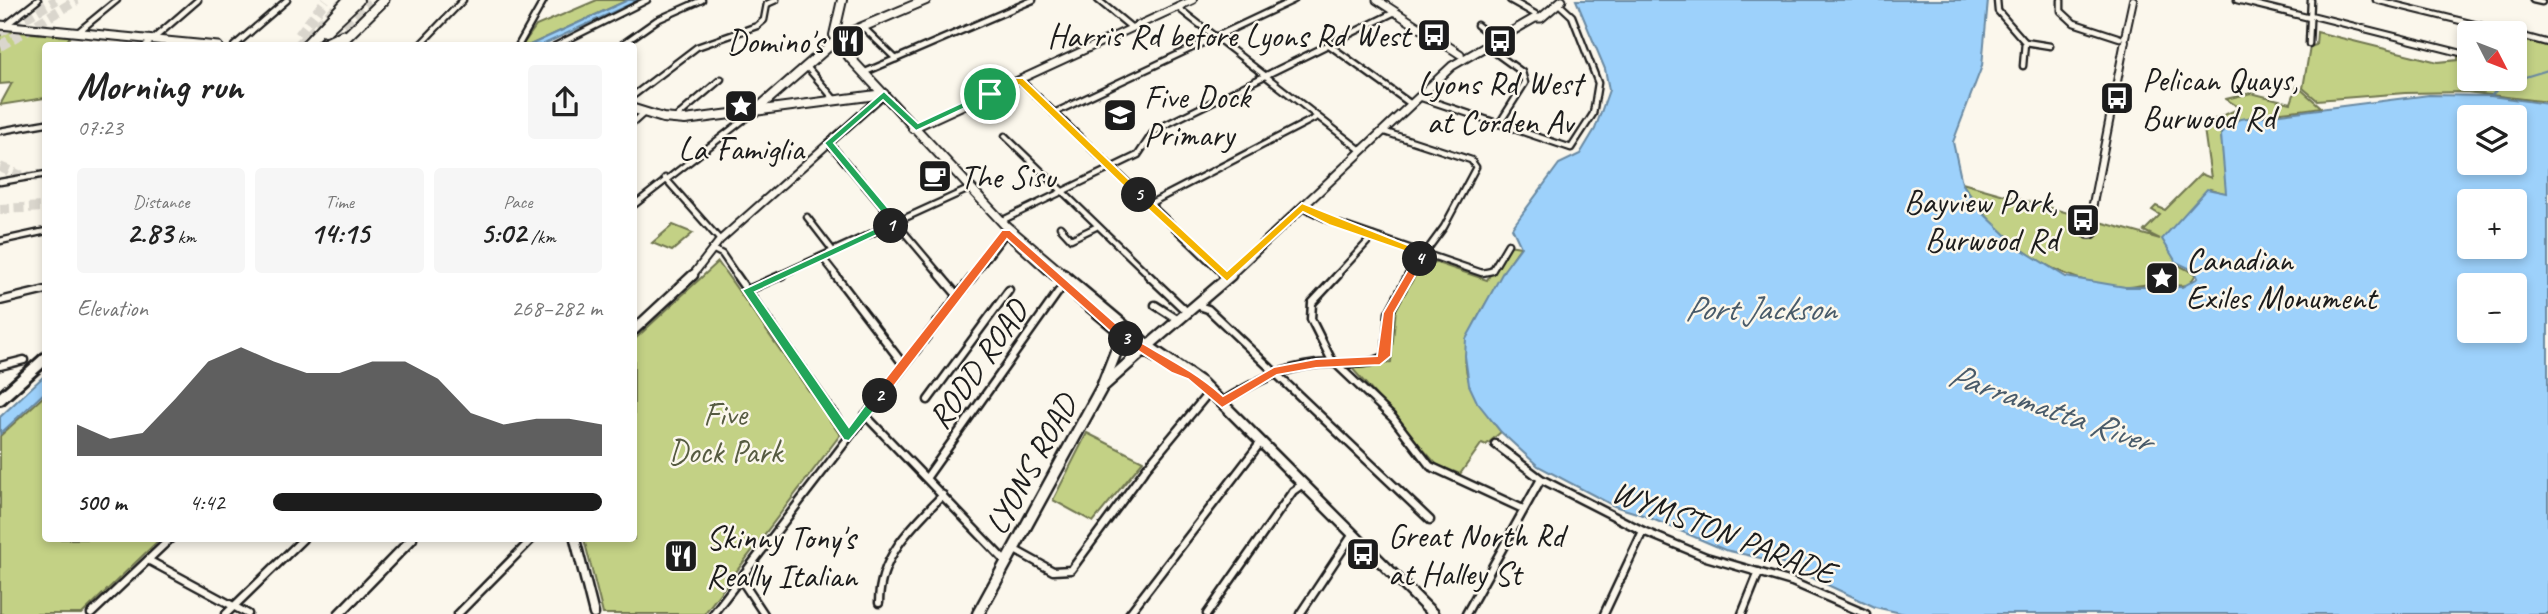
<!DOCTYPE html>
<html lang="en">
<head>
<meta charset="utf-8">
<style>
  :root { --surface:#fff; --page:#f6f6f6; --text:#222; --muted:#767676; --accent:#1c1c1c }
  body { margin:0; font-family:Caveat,sans-serif; background:var(--page); color:var(--text); height:100vh; display:flex; flex-direction:column; font-size:26px; white-space:nowrap }
  * { box-sizing:border-box; margin:0 }
  p { font-size:23px; color:var(--muted) }
  .icon { flex:none; width:38px; height:38px; fill:none; stroke:currentColor; stroke-width:2; stroke-linecap:round; stroke-linejoin:round }
  .map { position:relative; flex:1; overflow:hidden }
  .panel { position:absolute; left:42px; top:42px; width:595px; height:500px; display:flex; flex-direction:column; background:var(--surface); border-radius:7px; box-shadow:0 4px 10px #0003 }
  .panel>* { flex:none }
  .needle { width:46px; rotate:132deg }
  .fabs { position:absolute; left:2457px; top:21px; display:grid; gap:14px }
  .fabs a { display:grid; place-items:center; width:70px; height:70px; border-radius:7px; background:var(--surface); box-shadow:0 4px 10px #0003; font-size:35px }
  .pin { position:absolute; display:grid; place-items:center; width:60px; height:60px; color:#fff; margin:-30px; border:4px solid #fff; border-radius:50%; box-shadow:0 2px 7px #0007 }
  .km { position:absolute; width:35px; height:35px; margin:-18px; border-radius:50%; background:#222; color:#fff; font-size:19px; line-height:35px; text-align:center }
  .round { display:grid; place-items:center; flex:none; width:74px; height:74px; border-radius:7px; background:var(--page) }
  .summary { display:flex; align-items:center; justify-content:space-between; height:119px; padding:0 35px }
  h1 { font-size:38px; font-weight:800; line-height:52px }
  .figures { display:grid; grid-template-columns:repeat(3,1fr); gap:10px; height:119px; padding:7px 35px }
  .figures div { display:grid; align-content:center; border-radius:7px; background:var(--page); text-align:center }
  .figures b { font-size:30px; font-weight:800 }
  .figures small { font-size:19px; font-weight:400 }
  .figures p { font-size:19px }
  .chart { height:196px; padding:14px 35px }
  .chart p { display:flex; justify-content:space-between }
  .chart svg { width:100%; height:126px; margin-top:7px; fill:var(--accent); opacity:.7 }
  ul { padding:0 35px; list-style:none; font-size:23px }
  li { display:grid; grid-template-columns:112px 84px 1fr; align-items:center; height:52px }
  li i { height:18px; border-radius:9px; background:var(--accent) }
  .map>svg:first-child { display:block }
  .green { fill:#c3d185; stroke:#707650; stroke-width:2 }
  .water { fill:#9dd1fb; stroke:#6989a2; stroke-width:2; fill-rule:evenodd }
  .lines { fill:none; stroke-linecap:round; stroke-linejoin:round }
  .stream { stroke:#6989a2; stroke-width:2 }
  .motorway-tunnel { stroke:#dad6cd; stroke-width:10; stroke-dasharray:10 4.5; stroke-linecap:butt }
  .minor-far1-casing { stroke:#1c1c1c; stroke-width:9 }
  .minor-casing { stroke:#1c1c1c; stroke-width:11 }
  .tertiary-far1-casing { stroke:#1c1c1c; stroke-width:10 }
  .tertiary-casing { stroke:#1c1c1c; stroke-width:13 }
  .secondary-far1-casing { stroke:#1c1c1c; stroke-width:11 }
  .secondary-casing { stroke:#1c1c1c; stroke-width:14 }
  .primary-far1-casing { stroke:#1c1c1c; stroke-width:12 }
  .primary-casing { stroke:#1c1c1c; stroke-width:15 }
  .trunk-far1-casing { stroke:#1c1c1c; stroke-width:13 }
  .trunk-casing { stroke:#1c1c1c; stroke-width:16 }
  .motorway-casing { stroke:#1c1c1c; stroke-width:14 }
  .minor-far1 { stroke:#fbf7ec; stroke-width:4.5 }
  .minor { stroke:#fbf7ec; stroke-width:6 }
  .tertiary-far1 { stroke:#fbf7ec; stroke-width:6 }
  .tertiary { stroke:#fbf7ec; stroke-width:8 }
  .secondary-far1 { stroke:#fbf7ec; stroke-width:7 }
  .secondary { stroke:#fbf7ec; stroke-width:9 }
  .primary-far1 { stroke:#fbf7ec; stroke-width:8 }
  .primary { stroke:#fbf7ec; stroke-width:10 }
  .trunk-far1 { stroke:#fbf7ec; stroke-width:9 }
  .trunk { stroke:#fbf7ec; stroke-width:10 }
  .motorway { stroke:#fbf7ec; stroke-width:10 }
  .split-1 { fill:#22a559; stroke:#fff; stroke-width:2 }
  .split-2 { fill:#22a559; stroke:#fff; stroke-width:2 }
  .split-3 { fill:#f0652b; stroke:#fff; stroke-width:2 }
  .split-4 { fill:#f0652b; stroke:#fff; stroke-width:2 }
  .split-5 { fill:#f5b400; stroke:#fff; stroke-width:2 }
  .split-6 { fill:#f5b400; stroke:#fff; stroke-width:2 }
  .labels { text-anchor:middle; stroke-width:5; stroke-linejoin:round; paint-order:stroke }
  .poi-label { font-size:33px; fill:#1c1c1c; stroke:#fbf7ec; text-anchor:start }
  .street-label { font-size:33px; fill:#1c1c1c; stroke:#fbf7ec }
  .park-label { font-size:33px; fill:#565b41; stroke:#fbf7ec }
  .water-label { font-size:35px; font-style:italic; fill:#495b6a; stroke:#fbf7ec }
</style>
</head>
<body>
<div class="map">
<svg width="2548" height="614" viewBox="0 0 2548 614">
  <rect width="100%" height="100%" fill="#fbf7ec"/>
  <filter id="ink" filterUnits="userSpaceOnUse"><feTurbulence type="fractalNoise" baseFrequency=".0143" numOctaves="2"/><feDisplacementMap in="SourceGraphic" scale="14" xChannelSelector="R" yChannelSelector="G"/><feConvolveMatrix kernelMatrix="1 2 1 2 8 2 1 2 1" color-interpolation-filters="sRGB"/></filter>
  <g filter="url(#ink)">
    <g class="green">
      <path d="M597,0H628L530,45L522,46L536,26Z"/>
      <path d="M5,31L70,36L65,45L46,46L45,98L0,105L12,83L0,84V36Z"/>
      <path d="M2317,32L2438,62L2458,60V55L2469,57V79H2515V54L2526,41L2548,46V102L2466,92L2405,93L2317,100L2303,88L2310,47L2316,45Z"/>
      <path d="M2297,86L2321,107C2292,113 2240,110 2221,133L2227,194L2210,189L2180,266L2196,274L2189,285C2176,287 2164,284 2151,284C2142,284 2133,288 2124,287C2054,283 1999,241 1962,183L2160,239L2144,231L2160,215L2152,210L2156,206L2165,210L2201,174L2211,178L2204,129L2215,119L2240,108L2226,99L2251,93L2291,103Z"/>
      <path d="M673,225L693,233L672,251L652,243Z"/>
      <path d="M1508,245L1521,247C1509,261 1502,277 1493,292C1454,352 1456,377 1501,432L1486,445L1482,443L1460,474L1437,465L1351,367L1391,362L1396,308L1425,259L1487,280Z"/>
      <path d="M718,262L840,435L704,614H603L584,539H634V340Z"/>
      <path d="M45,395L46,539H160L82,614H0V436Z"/>
      <path d="M1087,433L1143,461L1093,522L1053,500Z"/>
    </g>
    <g class="water">
      <path d="M628,0H639L542,45H530Z"/>
      <path d="M1576,0H1988L1982,66L1953,142L1962,183L1982,212L2021,249L2066,277L2125,287H2182L2198,278L2195,271L2176,262L2162,239L2207,189L2226,193L2221,135L2224,128L2240,119L2429,95L2491,96L2548,104V614H1905L1875,607L1778,562L1725,550L1643,515L1614,506L1538,466L1501,432L1477,402L1469,385L1465,356L1466,339L1504,270L1521,247L1512,228L1559,164L1580,154L1595,129L1609,90L1605,69ZM2515,117V163H2469V117ZM2469,201H2515V247H2469ZM2515,285V331H2469V285Z"/>
      <path d="M45,375V392L0,434V417Z"/>
    </g>
    <g class="lines">
      <path class="stream" d="M2491,96L2502,84L2548,70"/>
      <g class="motorway-tunnel">
        <path d="M0,32L56,0"/>
        <path d="M299,35L326,0"/>
        <path d="M323,45L368,0"/>
        <path d="M0,46L77,0"/>
        <path d="M297,46L340,4"/>
        <path d="M0,167L19,175L46,178"/>
        <path d="M0,209L46,207"/>
      </g>
      <g class="minor-far1-casing">
        <g id="minor-far1">
          <path d="M1098,0L1132,28"/>
          <path d="M1510,0L1535,14"/>
          <path d="M1997,0L1998,11L2025,42L2023,66"/>
          <path d="M2061,0V11L2074,23L2120,38"/>
          <path d="M2237,0L2310,18"/>
          <path d="M2376,0L2510,33"/>
          <path d="M2533,0L2542,2"/>
          <path d="M1177,7L1362,151"/>
          <path d="M2310,15L2469,55"/>
          <path d="M6,25L38,0"/>
          <path d="M1477,25L1496,40"/>
          <path d="M863,27L896,59"/>
          <path d="M78,32L117,0"/>
          <path d="M2515,34L2548,43"/>
          <path d="M2025,42L2050,46"/>
          <path d="M2309,44L2311,0"/>
          <path d="M1329,45L1411,104"/>
          <path d="M145,46L198,0"/>
          <path d="M234,46L287,0"/>
          <path d="M419,46L463,0"/>
          <path d="M518,46L544,0"/>
          <path d="M555,46L647,0"/>
          <path d="M620,46L657,20L702,0"/>
          <path d="M1486,46L1522,72L1525,83L1499,124"/>
          <path d="M2515,50L2520,36"/>
          <path d="M807,67L835,100"/>
          <path d="M863,73L1033,0"/>
          <path d="M1020,80L1225,276"/>
          <path d="M634,95L697,47L757,26L764,20L767,4L776,0"/>
          <path d="M1419,97L1571,148L1593,114L1598,83L1572,16L1559,4"/>
          <path d="M1054,113L1294,0"/>
          <path d="M673,120L721,79"/>
          <path d="M634,122L644,113"/>
          <path d="M0,131L46,123"/>
          <path d="M1382,131L1471,160L1476,167L1444,227L1408,276"/>
          <path d="M1005,136L1150,276"/>
          <path d="M829,143L941,276"/>
          <path d="M665,178L720,240"/>
          <path d="M0,182L46,174"/>
          <path d="M1149,204L1317,117"/>
          <path d="M634,205L755,111"/>
          <path d="M1302,207L1333,222L1482,273L1492,271L1508,244"/>
          <path d="M807,217L834,252"/>
          <path d="M1001,221L1138,155L1152,134L1163,126L1395,12"/>
          <path d="M1060,227L1071,239L1096,227"/>
          <path d="M0,241L46,231"/>
          <path d="M712,249L722,254L737,276"/>
          <path d="M822,257L837,276"/>
          <path d="M778,276L971,188"/>
          <path d="M973,276L1006,233"/>
          <path d="M1336,276L1373,236"/>
        </g>
      </g>
      <g class="minor-casing">
        <g id="minor">
          <path d="M736,275L849,436"/>
          <path d="M835,275L903,364"/>
          <path d="M940,275L957,295"/>
          <path d="M1148,275L1186,311"/>
          <path d="M1223,275L1227,278"/>
          <path d="M1338,275L1312,303L1311,319L1331,359L1393,418L1430,466L1523,509"/>
          <path d="M748,290L782,275"/>
          <path d="M0,301L46,290"/>
          <path d="M1155,305L1177,319"/>
          <path d="M1196,305L1208,309L1430,520"/>
          <path d="M0,366L24,360"/>
          <path d="M928,400L1009,290"/>
          <path d="M1222,402C1252,383 1281,368 1317,364C1339,362 1366,368 1386,356L1389,313L1409,275"/>
          <path d="M865,415L1006,562"/>
          <path d="M1495,444L1541,479L1643,531L1706,557L1792,582L1866,614"/>
          <path d="M927,477L1061,288L1069,282"/>
          <path d="M1013,549L1053,571L1071,570L1147,467L1210,391"/>
          <path d="M148,560L248,614"/>
          <path d="M740,578L764,614"/>
          <path d="M879,603C879,557 912,526 943,495"/>
          <path d="M91,614L170,539"/>
          <path d="M226,614L303,539"/>
          <path d="M458,614L532,539"/>
          <path d="M713,614L974,275"/>
          <path d="M1129,614L1261,442"/>
          <path d="M1207,614L1293,491L1303,484"/>
          <path d="M1300,614L1353,534"/>
          <path d="M1466,614L1541,479"/>
          <path d="M1604,614L1643,531"/>
          <path d="M1742,614L1759,572"/>
        </g>
      </g>
      <g class="tertiary-far1-casing">
        <g id="tertiary-far1">
          <path d="M2125,37L2133,0"/>
          <path d="M912,129L1193,0"/>
          <circle cx="2090" cy="229" r="6"/>
          <path d="M2089,224L2125,41"/>
          <path d="M692,276L720,240L884,94"/>
        </g>
      </g>
      <g class="tertiary-casing">
        <g id="tertiary">
          <path d="M634,330L693,275"/>
          <path d="M575,539L594,614"/>
          <path d="M339,614L412,539"/>
        </g>
      </g>
      <g class="secondary-far1-casing">
        <g id="secondary-far1">
          <path d="M1377,0L1460,54"/>
          <path d="M0,25L218,46"/>
          <path d="M1229,276L1452,66L1535,18H1541L1562,0"/>
        </g>
      </g>
      <g class="secondary-casing">
        <g id="secondary">
          <path d="M1231,275L1148,346L1202,383L1433,614"/>
          <path d="M1143,350L1186,373"/>
        </g>
      </g>
      <g class="primary-far1-casing">
        <g id="primary-far1">
          <path d="M842,0L834,35L850,58L1006,226L1065,276"/>
          <path d="M634,109L663,118L685,120L884,94"/>
          <path d="M756,110L841,36L926,0"/>
          <path d="M1007,233L1054,275"/>
        </g>
      </g>
      <g class="primary-casing">
        <g id="primary">
          <path d="M1080,298L1143,350"/>
          <path d="M1102,387L1122,336"/>
          <path d="M978,614L1102,387L1148,346L1063,275"/>
        </g>
      </g>
      <g class="trunk-far1-casing">
        <g id="trunk-far1">
          <path d="M305,46L348,0"/>
          <path d="M320,46L343,35"/>
          <path d="M337,46L384,0"/>
        </g>
      </g>
      <g class="trunk-casing">
        <path id="trunk" d="M0,399L46,358"/>
      </g>
      <g class="motorway-casing">
        <path id="motorway" d="M325,31L358,0"/>
      </g>
      <use href="#minor-far1" class="minor-far1"/>
      <use href="#minor" class="minor"/>
      <use href="#tertiary-far1" class="tertiary-far1"/>
      <use href="#tertiary" class="tertiary"/>
      <use href="#secondary-far1" class="secondary-far1"/>
      <use href="#secondary" class="secondary"/>
      <use href="#primary-far1" class="primary-far1"/>
      <use href="#primary" class="primary"/>
      <use href="#trunk-far1" class="trunk-far1"/>
      <use href="#trunk" class="trunk"/>
      <use href="#motorway" class="motorway"/>
    </g>
  </g>
  <path class="split-1" d="M884,91L918,123L987,91L995,94L916,131L883,100L834,143L899,221V226L891,229L885,226L889,222L824,143Z"/>
  <path class="split-2" d="M887,223L896,226L755,292L849,427L875,392H884V399L849,441L844,440L742,290Z"/>
  <path class="split-3" d="M1002,230H1010L1130,336V342H1122L1007,239L884,399H875V392Z"/>
  <path class="split-4" d="M1416,256L1425,259L1394,313L1391,356L1380,365L1316,368L1277,375L1222,408L1188,379L1172,373L1120,339L1130,336C1163,356 1194,370 1223,396L1274,367L1316,359L1377,356L1383,313Z"/>
  <path class="split-5" d="M1136,193H1143L1227,271L1302,203L1428,253L1424,262H1416V255L1329,225L1303,212L1227,282L1136,198Z"/>
  <path class="split-6" d="M1016,78H1023L1143,193V198H1136L1019,85L994,96L985,94Z"/>
  <defs>
    <g id="bus-square" transform="scale(1.75)"><rect x="-9" y="-9" width="18" height="18" rx="4" fill="#1c1c1c" stroke="#fbf7ec"/><path d="M-5-6H5V4H4V6H2V4H-2V6H-4V4H-5ZM-3.5-4V0h7V-4ZM-3.5 1.2v1.5H-2V1.2ZM2 1.2v1.5H3.5V1.2Z" fill="#fff"/></g>
    <g id="restaurant-square" transform="scale(1.75)"><rect x="-9" y="-9" width="18" height="18" rx="4" fill="#1c1c1c" stroke="#fbf7ec"/><path d="M-5-6h1v4h1v-4h1v4h1v-4h1v5L-1.5 .5V6h-2V.5L-5-1ZM5-6V6H3V1.5H1.5Q1.5-4 5-6Z" fill="#fff"/></g>
    <g id="sight-square" transform="scale(1.75)"><rect x="-9" y="-9" width="18" height="18" rx="4" fill="#1c1c1c" stroke="#fbf7ec"/><path d="M0-6L1.8-2.2L6-1.7L2.9 1.2L3.7 5.4L0 3.3L-3.7 5.4L-2.9 1.2L-6-1.7L-1.8-2.2Z" fill="#fff"/></g>
    <g id="school-square" transform="scale(1.75)"><rect x="-9" y="-9" width="18" height="18" rx="4" fill="#1c1c1c" stroke="#fbf7ec"/><path d="M0-5L7-2L0 1L-7-2ZM-4 1L0 2.5L4 1V4Q0 6-4 4Z" fill="#fff"/></g>
    <g id="cafe-square" transform="scale(1.75)"><rect x="-9" y="-9" width="18" height="18" rx="4" fill="#1c1c1c" stroke="#fbf7ec"/><path d="M-5.5-4.5H6V0H3Q3 3.5 0 3.5H-2.5Q-5.5 3.5-5.5 0ZM3-3.2v2h1.7v-2ZM-6 4.5H4V6H-6Z" fill="#fff"/></g>
  </defs>
  <g fill-rule="evenodd">
    <use href="#bus-square" x="1434" y="35"/>
    <use href="#restaurant-square" x="848" y="41"/>
    <use href="#bus-square" x="1500" y="41"/>
    <use href="#bus-square" x="2117" y="98"/>
    <use href="#sight-square" x="741" y="106"/>
    <use href="#school-square" x="1120" y="115"/>
    <use href="#cafe-square" x="935" y="176"/>
    <use href="#bus-square" x="2083" y="220"/>
    <use href="#sight-square" x="2162" y="278"/>
    <use href="#bus-square" x="1363" y="554"/>
    <use href="#restaurant-square" x="681" y="556"/>
  </g>
  <g class="labels">
    <g class="poi-label">
      <text x="1410" y="47" text-anchor="end">Harris Rd before Lyons Rd West</text>
      <text x="824" y="53" text-anchor="end">Domino's</text>
      <text x="2142" y="91">Pelican Quays,<tspan x="2142" dy="38">Burwood Rd</tspan></text>
      <text x="1500" y="95" text-anchor="middle">Lyons Rd West<tspan x="1500" dy="38">at Corden Av</tspan></text>
      <text x="1144" y="108">Five Dock<tspan x="1144" dy="38">Primary</tspan></text>
      <text x="741" y="160" text-anchor="middle">La Famiglia</text>
      <text x="960" y="188">The Sisu</text>
      <text x="2058" y="213" text-anchor="end">Bayview Park,<tspan x="2058" dy="38">Burwood Rd</tspan></text>
      <text x="2186" y="271">Canadian<tspan x="2186" dy="38">Exiles Monument</tspan></text>
      <text x="1388" y="547">Great North Rd<tspan x="1388" dy="38">at Halley St</tspan></text>
      <text x="706" y="549">Skinny Tony's<tspan x="706" dy="38">Really Italian</tspan></text>
    </g>
    <g class="street-label">
      <text transform="translate(977 364) rotate(-55)" y="12">RODD ROAD</text>
      <text transform="translate(1030 464) rotate(-61)" y="12">LYONS ROAD</text>
      <text transform="translate(1724 531) rotate(21)" y="12">WYMSTON PARADE</text>
    </g>
    <g class="park-label">
      <text x="725" y="425">Five<tspan x="725" dy="38">Dock Park</tspan></text>
    </g>
    <g class="water-label">
      <text x="1760" y="320">Port Jackson</text>
      <text transform="translate(2050 407) rotate(19)" y="12">Parramatta River</text>
    </g>
  </g>
</svg>
<div class="fabs">
<a><svg class="needle" viewBox="-14 -14 28 28"><path d="M0-13l5 13h-10z" fill="#e53935"/><path d="M0 13l5-13h-10z" fill="#767676"/></svg></a>
<a><svg class="icon" aria-label="layers" viewBox="0 0 24 24"><path d="M12 4l9 5-9 5-9-5zM3 14l9 5 9-5"/></svg></a>
<a>+</a>
<a>−</a>
</div>
<div class="pin" style="left:990px;top:94px;background:#1e9e55"><svg class="icon" aria-label="arrive" viewBox="0 0 24 24"><path d="M6 21V4h12l-3 4 3 4H6"/></svg></div>
<b class="km" style="left:891px;top:226px">1</b>
<b class="km" style="left:880px;top:396px">2</b>
<b class="km" style="left:1126px;top:339px">3</b>
<b class="km" style="left:1420px;top:259px">4</b>
<b class="km" style="left:1139px;top:195px">5</b>
<section class="panel">
<div class="summary"><div><h1>Morning run</h1><p>07:23</p></div><a class="round"><svg class="icon" aria-label="share" viewBox="0 0 24 24"><path d="M12 15V3M7 8l5-5 5 5M5 13v7h14v-7"/></svg></a></div>
<div class="figures">
<div><p>Distance</p><b>2.83<small> km</small></b></div>
<div><p>Time</p><b>14:15</b></div>
<div><p>Pace</p><b>5:02<small> /km</small></b></div>
</div>
<div class="chart"><p><span>Elevation</span>268–282 m</p>
<svg viewBox="0 0 160 44" preserveAspectRatio="none"><path d="M0 44V33L10 38L20 36L30 24L40 11L50 6L60 11L70 15L80 15L90 11L100 11L110 17L120 29L130 33L140 31L150 31L160 33V44z"/></svg>
</div>
<ul>
<li><b>500 m</b>4:42<i style="width:100%"></i></li>
</ul>
</section>
</div>
</body>
</html>
